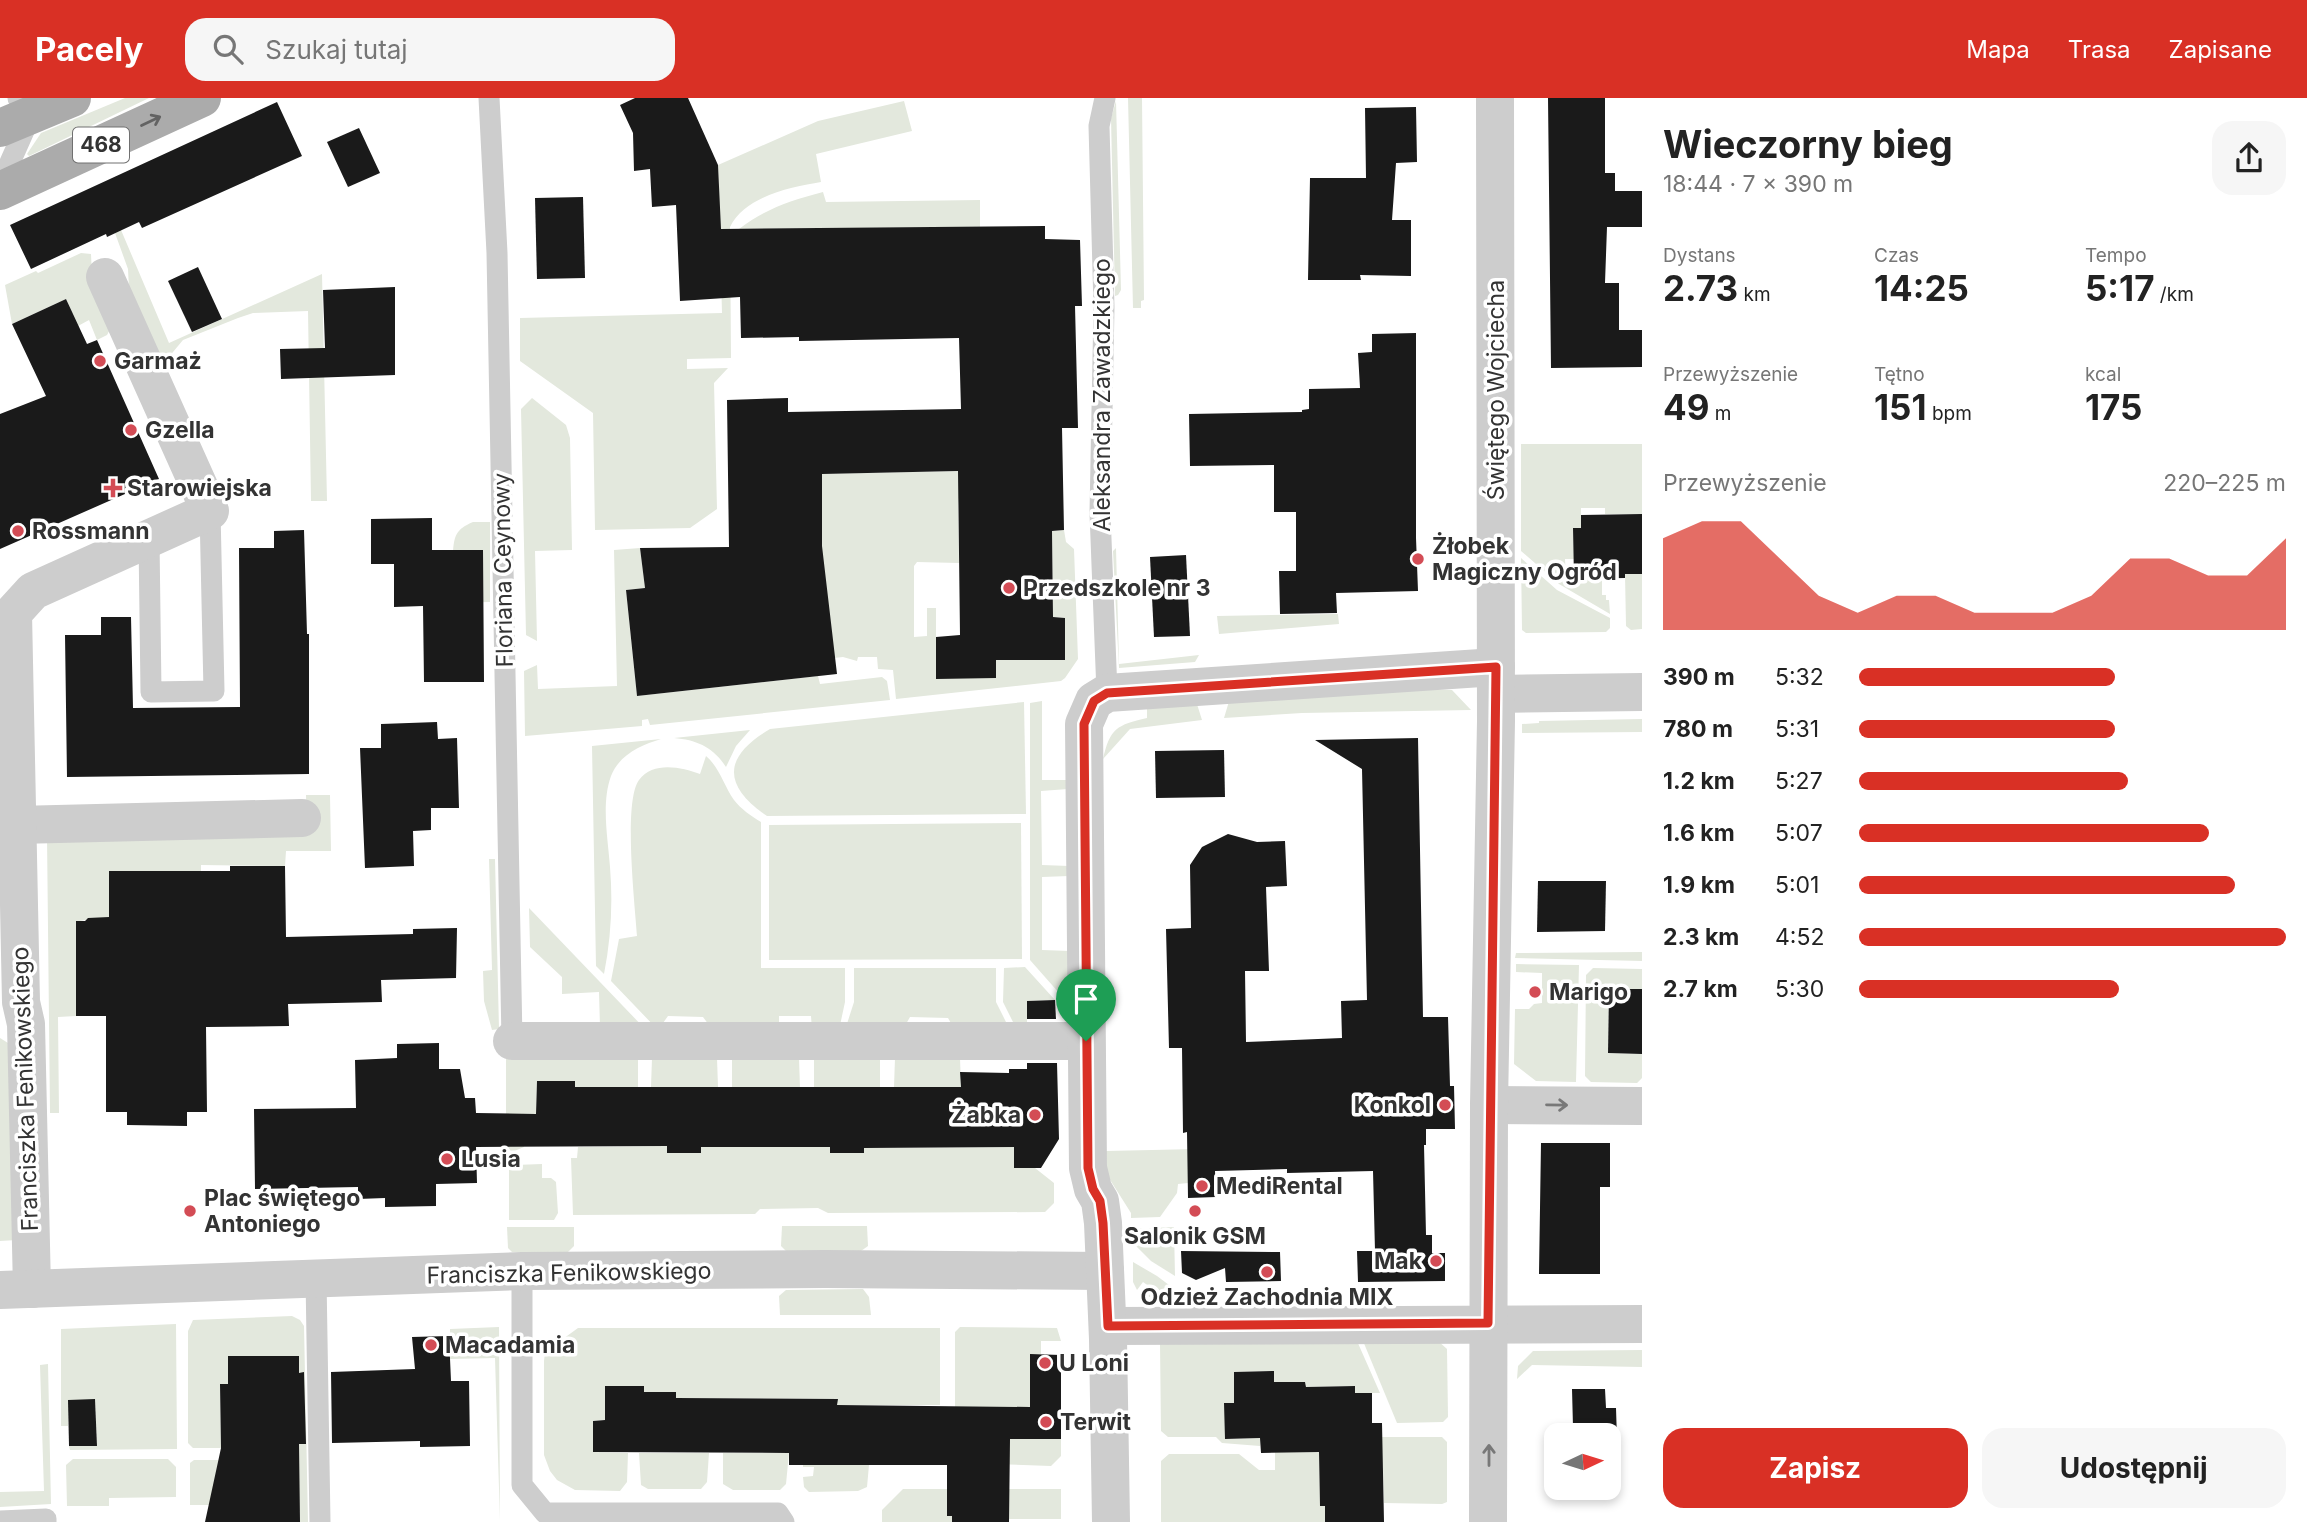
<!DOCTYPE html>
<html lang="pl">
<head>
<meta charset="utf-8">
<style>
  :root { --surface:#fff; --page:#f6f6f6; --text:#222; --muted:#767676; --accent:#d93025 }
  body { margin:0; font-family:Inter,sans-serif; background:var(--page); color:var(--text); height:100vh; display:flex; flex-direction:column; font-size:26px; white-space:nowrap }
  * { box-sizing:border-box; margin:0 }
  p { font-size:23px; color:var(--muted) }
  .icon { flex:none; width:38px; height:38px; fill:none; stroke:currentColor; stroke-width:2; stroke-linecap:round; stroke-linejoin:round }
  .map { position:relative; flex:1; overflow:hidden }
  .drawer { display:flex; flex-direction:column; background:var(--surface); width:665px }
  .drawer>* { flex:none }
  .needle { width:46px; rotate:86deg }
  .tools { position:absolute; left:1544px; top:1325px; display:grid; gap:14px }
  .tools a { display:grid; place-items:center; width:77px; height:77px; border-radius:14px; background:var(--surface); box-shadow:0 4px 10px #0003; font-size:35px }
  .pin { position:absolute; display:grid; place-items:center; width:60px; height:60px; color:#fff; margin:-72px -30px; border-radius:50% 50% 50% 0; rotate:-45deg; box-shadow:0 0 7px #0007 }
  .pin .icon { rotate:45deg }
  .round { display:grid; place-items:center; flex:none; width:74px; height:74px; border-radius:21px; background:var(--page) }
  .headline { display:flex; align-items:center; justify-content:space-between; height:119px; padding:0 21px }
  h1 { font-size:38px; font-weight:700; line-height:52px }
  .metrics { display:grid; grid-template-columns:repeat(3,1fr); gap:10px; height:119px; padding:7px 21px }
  .metrics div { display:grid; align-content:center }
  .metrics b { font-size:35px; font-weight:700 }
  .metrics small { font-size:19px; font-weight:400 }
  .metrics p { font-size:19px }
  .chart { height:196px; padding:14px 21px }
  .chart p { display:flex; justify-content:space-between }
  .chart svg { width:100%; height:126px; margin-top:7px; fill:var(--accent); opacity:.7 }
  .primary-button { display:flex; gap:14px; margin-top:auto; padding:14px 21px }
  .primary-button a { flex:1; height:80px; border-radius:21px; background:var(--accent); color:#fff; font-size:28px; font-weight:700; line-height:80px; text-align:center }
  .primary-button a+a { background:var(--page); color:var(--text) }
  ul { padding:0 21px; list-style:none; font-size:23px }
  li { display:grid; grid-template-columns:112px 84px 1fr; align-items:center; height:52px }
  li i { height:18px; border-radius:9px; background:var(--accent) }
  header { display:flex; align-items:center; gap:42px; box-sizing:border-box; height:98px; padding:0 35px; background:var(--accent); color:#fff }
  header strong { font-size:33px }
  nav { display:flex; gap:38px; margin-inline-start:auto; font-size:24px }
  .search { width:490px; height:63px; background:var(--page); display:flex; align-items:center; gap:18px; box-sizing:border-box; padding:0 24px; border-radius:21px; color:var(--muted); font-size:26px }
  main { display:flex; flex:1; min-height:0 }
  .map>svg:first-child { display:block }
  .green { fill:#e3e8dd }
  .building { fill:#1a1a1a }
  .lines { fill:none; stroke-linecap:round; stroke-linejoin:round }
  .lane { stroke:#cdcdcd; stroke-width:21 }
  .street { stroke:#cdcdcd; stroke-width:38 }
  .primary { stroke:#ababab; stroke-width:38 }
  .oneway { stroke:#636363 }
  .oneway2 { stroke:#787878 }
  .route-casing { stroke:#fff; stroke-width:14 }
  .route { stroke:#d93025; stroke-width:9 }
  .poi-dot { fill:#d34c55; stroke:#fff; stroke-width:2.5 }
  .labels { text-anchor:middle; stroke-width:7; stroke-linejoin:round; paint-order:stroke }
  .shield { fill:#fff; stroke:#707070; stroke-width:2 }
  .shield-label { font-size:21px; font-weight:bold; fill:#333 }
  .poi-label { font-size:23px; font-weight:bold; fill:#333; stroke:#fff; text-anchor:start }
  .street-label { font-size:23px; fill:#333; stroke:#fff }
</style>
</head>
<body>
<header>
<strong>Pacely</strong>
<div class="search"><svg class="icon" aria-label="search" viewBox="0 0 24 24"><circle cx="10" cy="10" r="6"/><path d="M15 15l6 6"/></svg>Szukaj tutaj</div>
<nav><a>Mapa</a><a>Trasa</a><a>Zapisane</a></nav>
</header>
<main>
<div class="map">
<svg width="1642" height="1424" viewBox="0 0 1642 1424">
  <rect width="100%" height="100%" fill="#fff"/>
  <g class="green">
    <path d="M125,0H149L29,58L27,56L41,35Z"/>
    <path d="M1128,0H1142L1144,202L1141,203V210H1133Z"/>
    <path d="M904,3L912,33L816,56L821,84C791,89 745,98 730,129L731,260L687,261V271L728,270L714,285L717,411L690,430L595,432L593,315L520,263V220L722,215L718,67L818,23Z"/>
    <path d="M1116,3L1121,192L1118,197L1115,198L1111,20Z"/>
    <path d="M823,94L826,104L980,102V129L739,131C765,111 792,102 823,94Z"/>
    <path d="M121,132L169,245L322,176L327,403H311L308,213L253,215L238,220L183,242L163,266L129,191L128,171L115,135Z"/>
    <path d="M81,155L91,156L92,178L113,226L107,237L97,242L89,222L78,228L66,201L12,226L5,187L36,173L38,175Z"/>
    <path d="M532,300L566,327L570,340L572,452L535,453L537,543L526,537L521,311Z"/>
    <path d="M1521,346H1642V416H1605V410H1581V430L1573,431L1574,461H1565L1566,481H1602V497H1606V502H1609L1610,516L1559,486L1521,453Z"/>
    <path d="M963,373L958,406L959,465L917,464L914,468V539L927,538V510H936V580H996V562L1065,561V520L1053,519L1052,433L1064,432L1066,444L1074,451L1078,561L1065,580L1061,583L896,601L893,572L878,571L877,559H858L857,563L843,559L834,560L809,376Z"/>
    <path d="M473,424H490V504L433,505L483,452H465L453,455C454,438 456,431 473,424Z"/>
    <path d="M640,450L645,490L626,492L637,598L818,578L820,586L882,579L887,583L890,602L650,627L648,621L642,622V628L525,638L524,573L537,567L538,591L617,588L614,452Z"/>
    <path d="M1116,450L1119,566L1199,557L1195,564L1119,570L1113,453Z"/>
    <path d="M1521,460L1557,492L1610,520V530L1606,534L1526,535L1522,532Z"/>
    <path d="M1625,476H1642V531L1631,532L1626,528Z"/>
    <path d="M1338,516L1339,526L1219,536L1217,518Z"/>
    <path d="M1377,589L1452,592L1471,612L1302,615L1224,620L1230,600Z"/>
    <path d="M1042,603V682H1068V691L1041,693L1042,767L1069,768V778L1042,779V852L1070,853V904H1067L1030,862V605Z"/>
    <path d="M1196,603L1202,622L1130,631L1103,661C1110,630 1117,627 1147,620V607Z"/>
    <path d="M1024,604L1026,716L767,718C723,688 722,659 770,631Z"/>
    <path d="M1642,621V634L1522,635V626L1539,625V623Z"/>
    <path d="M750,632L736,648L726,669C713,649 697,642 674,640Z"/>
    <path d="M661,641C641,647 619,657 611,678C601,706 608,741 610,769C613,805 611,841 604,876L596,868L592,648Z"/>
    <path d="M706,658C720,670 724,688 734,702C741,711 751,718 761,724V870H845V904L839,932H812L811,918H779V931H712L703,919L668,918L658,932L611,883L619,841L637,838C635,807 623,704 639,682C653,663 681,669 700,676Z"/>
    <path d="M306,697H330L331,753H286L285,768L201,767V773H109V824H97L94,820L76,824V918L58,919L59,1015H50L47,738L307,729Z"/>
    <path d="M1021,725L1022,861L769,862V727Z"/>
    <path d="M489,761H495L499,931L492,932L484,903L483,873L492,872Z"/>
    <path d="M529,810L646,932L600,929L599,894L562,896V879L530,849Z"/>
    <path d="M1642,854V863L1515,860L1516,855Z"/>
    <path d="M1516,866L1579,867L1576,984L1536,983L1514,966L1515,911H1529L1534,906L1542,905V875L1516,874Z"/>
    <path d="M1025,869L1055,902L1027,903V928L1016,930L1003,904L1004,870Z"/>
    <path d="M854,870H996V904L1010,932H955L948,920L910,919L902,933L845,932L854,904Z"/>
    <path d="M1593,870L1642,871V891H1609L1608,955L1642,956V980L1637,985L1591,984L1585,978L1586,877Z"/>
    <path d="M0,940L8,945L17,1142L0,1143Z"/>
    <path d="M515,955L638,961V989H575L574,983H537L536,1016H525L524,1049L512,1054L506,1048V961Z"/>
    <path d="M652,960H717L718,989H651Z"/>
    <path d="M799,960L800,990L732,989V961Z"/>
    <path d="M814,960H880V990L814,989Z"/>
    <path d="M895,960H960L961,989H894Z"/>
    <path d="M667,1048V1055H701V1049H830V1055H863L864,1050L1014,1049L1015,1070H1035L1054,1085V1105L1045,1114L828,1115L818,1110L760,1111L755,1116L573,1117L571,1060H577L578,1049Z"/>
    <path d="M1198,1051L1188,1085L1178,1086L1177,1095L1160,1119L1131,1120V1115L1107,1077L1106,1053Z"/>
    <path d="M542,1066V1080H551L556,1084L558,1115L554,1122H509V1070L515,1067Z"/>
    <path d="M782,1128H867L868,1148L861,1153H786L781,1148Z"/>
    <path d="M507,1129H574V1148L568,1154H512L508,1150Z"/>
    <path d="M1174,1129V1130L1175,1178L1151,1163L1132,1144V1131Z"/>
    <path d="M1133,1164L1157,1178L1173,1190L1169,1208L1159,1205L1148,1198L1153,1191L1143,1184L1137,1192L1133,1184Z"/>
    <path d="M863,1191L869,1199L871,1217H780L779,1198L786,1192Z"/>
    <path d="M292,1218L300,1222L304,1228L308,1424H300V1413H291L299,1382L298,1258H228V1286H220L221,1350H193L188,1345V1233L193,1222Z"/>
    <path d="M176,1226L177,1351L70,1352L69,1348L97,1347L95,1302H69L68,1328H61V1231Z"/>
    <path d="M499,1229L500,1423L495,1260L450,1261V1231Z"/>
    <path d="M960,1229L1057,1230L1061,1243H1041V1256L1030,1257V1274H1037L1061,1341V1358L1051,1368L993,1366L955,1309V1234Z"/>
    <path d="M578,1230H940V1307H837V1301L676,1300L675,1294H644V1288H606L605,1322L593,1323V1354L628,1355L627,1384L620,1393L575,1392L557,1382L550,1373L544,1357V1263L545,1254Z"/>
    <path d="M1357,1243L1380,1295H1355L1354,1288L1306,1289L1305,1284H1274L1273,1273L1234,1274V1305H1225L1226,1341L1261,1340L1260,1348L1222,1345L1216,1339H1168L1161,1333L1160,1245Z"/>
    <path d="M1363,1243H1438L1447,1251L1448,1319L1443,1324L1397,1325Z"/>
    <path d="M1642,1252V1269L1532,1267L1517,1281L1518,1268L1533,1253Z"/>
    <path d="M48,1266L51,1406L0,1409V1394L44,1393L40,1267Z"/>
    <path d="M1319,1339L1320,1407L1325,1408V1424H1161V1363L1169,1356H1239L1259,1372H1275V1340Z"/>
    <path d="M1373,1339H1442L1447,1344V1404L1442,1406L1384,1405L1383,1370Z"/>
    <path d="M639,1355H709L707,1384L701,1391H648L641,1387Z"/>
    <path d="M723,1355H789L786,1386L780,1392H733L723,1386Z"/>
    <path d="M803,1357L835,1367H869L867,1389L858,1393L809,1394L804,1389L803,1379L813,1378L814,1369H803Z"/>
    <path d="M73,1361H168L176,1369V1399L109,1400V1408H67L66,1367Z"/>
    <path d="M194,1362H229V1407H190V1365Z"/>
    <path d="M903,1391H947V1418H952V1424H882V1412Z"/>
    <rect x="1009" y="1391" width="52" height="30"/>
  </g>
  <g class="building">
    <path d="M635,0H688L718,67L721,131L1045,128V141L1080,142L1082,208H1075L1078,330H1062L1064,432L1052,433L1053,519L1065,520V562H996V580L936,581V539L960,537L958,373L822,376V448L837,576L637,598L626,492L645,490L640,450L729,449L727,302L788,300V314L961,311L959,240L799,243V239L741,240L740,199L680,203L676,107L652,109L650,71L634,73L633,35L620,7Z"/>
    <path d="M1548,0H1605V75H1615V93H1642V129H1607L1605,185H1619V232H1642V269L1551,270Z"/>
    <path d="M277,4L302,58L142,130L139,124L107,139L106,136L31,171L10,127Z"/>
    <path d="M1416,9L1417,64L1396,65L1392,122H1411V178L1360,177L1361,182H1308L1310,80H1366L1365,10Z"/>
    <path d="M359,30L380,75L348,89L327,44Z"/>
    <path d="M583,99L585,180L537,181L535,100Z"/>
    <path d="M198,169L222,221L192,234L168,183Z"/>
    <path d="M395,189V277L281,281L280,251L325,250L323,192Z"/>
    <path d="M66,201L87,246L97,242L159,381L0,451V316L46,298L12,226Z"/>
    <path d="M1416,235V440L1418,493L1336,495L1337,515L1280,516L1279,473H1296V414H1274V367L1190,368L1189,316L1302,314V312L1309,311V291L1360,290L1358,255L1372,254V236Z"/>
    <path d="M1642,416V476H1625V480L1574,481L1573,430H1581V417Z"/>
    <path d="M432,420V452H483L484,584H424L423,508L394,509V466H371V421Z"/>
    <path d="M304,432L307,536H309V676L67,679L65,537H101V519H131L133,610L240,609L239,450H274V433Z"/>
    <path d="M1186,457L1190,538L1154,539L1150,459Z"/>
    <path d="M437,624L438,641L457,640L459,710H431V732L413,733L414,768L365,770L360,650H381V626Z"/>
    <path d="M1418,640L1423,919H1448L1450,988H1454L1455,1031H1426V1047H1424L1426,1137H1432V1155H1445V1183L1358,1184L1357,1153H1375L1373,1073L1287,1075V1071L1215,1073L1216,1099L1188,1100L1187,1034L1183,1035L1182,950H1169L1166,831L1191,830L1190,767L1202,749L1228,736L1257,744L1285,743L1287,788L1266,789L1269,873H1245L1246,944L1342,940L1341,903L1367,902L1362,671L1315,642Z"/>
    <path d="M1224,652L1225,699L1156,700L1155,653Z"/>
    <path d="M230,768H285L286,839L413,836V831L457,830L456,880L381,882L382,904L288,906L289,928L206,929L207,1014H187V1028L127,1027V1014H106V918H76V823H85L88,820L109,819V773H230Z"/>
    <path d="M1538,783H1606L1605,833L1537,834Z"/>
    <path d="M1609,891H1642V956L1608,955Z"/>
    <path d="M1055,902L1056,921H1027V903Z"/>
    <path d="M439,945V971H460L465,1000H475L476,1015L536,1016L537,983H575V989H961L960,974L1009,975V971H1027V965H1057L1059,1041L1041,1070H1014V1049L864,1050V1055H830V1049H701V1055H667V1048L476,1049L477,1085L436,1086V1108L385,1109V1100L358,1101V1089L255,1091L254,1011L356,1010L355,962L397,960V946Z"/>
    <path d="M1541,1045H1610V1089H1600V1176H1539Z"/>
    <path d="M1181,1153L1280,1154L1281,1183L1226,1184L1225,1170L1196,1182L1182,1175Z"/>
    <path d="M449,1238L451,1283H469L470,1348L420,1349V1343L332,1345L331,1274L415,1271L412,1239Z"/>
    <path d="M1030,1256L1061,1257V1341H1010L1009,1424H952V1418H947V1367H789V1355L593,1354V1323L605,1322V1288H644V1294H676V1300L838,1301L837,1307L1030,1309Z"/>
    <path d="M228,1258H299V1275L304,1274L306,1346H299L300,1424H205L221,1350L220,1286H228Z"/>
    <path d="M1274,1273V1284H1305L1306,1289L1355,1288V1295H1372V1325H1382L1384,1424H1325V1408H1320L1319,1354L1261,1355L1260,1340L1225,1341L1224,1305H1234V1274Z"/>
    <path d="M1572,1291H1605L1606,1310H1616L1617,1341H1612V1384H1608V1337H1556V1385H1551V1329H1573Z"/>
    <path d="M95,1301L97,1348H69L68,1302Z"/>
  </g>
  <g class="lines">
    <g class="lane">
      <path d="M489,0L497,155L512,943"/>
      <path d="M1105,0L1099,28L1104,209L1100,415L1107,595"/>
      <path d="M0,87L31,17L18,0"/>
      <path d="M149,442L151,594L214,593L210,413"/>
      <path d="M522,1173V1387L545,1415H778L784,1424"/>
      <path d="M316,1180L320,1424"/>
      <path d="M0,1423L46,1421V1424"/>
    </g>
    <g class="street">
      <path d="M1496,596L1642,594"/>
      <path d="M17,727L302,720"/>
      <path d="M512,943H1086"/>
      <path d="M1489,1007L1642,1008"/>
      <path d="M32,1191L26,926L21,904L13,515L33,493L210,413L105,179"/>
      <path d="M0,1192L522,1173L825,1171L1105,1173"/>
      <path d="M1108,1228L1642,1226"/>
      <path d="M1111,1424L1108,1241L1103,1125L1100,1103L1093,1091L1088,1070L1084,626L1094,603L1107,595L1496,569"/>
      <path d="M1488,1424L1489,1007L1496,623L1495,0"/>
    </g>
    <g class="primary">
      <path d="M0,30L72,0"/>
      <path d="M0,93L202,0"/>
    </g>
  </g>
  <defs><path id="oneway-shaft" d="M-6 0H5M1.5-3L5.5 0L1.5 3" fill="none" stroke-width="1.6" stroke-linecap="round" stroke-linejoin="round" transform="scale(1.75)"/></defs>
  <use class="oneway" href="#oneway-shaft" transform="translate(151 23) rotate(-25)"/>
  <g class="oneway2">
    <use href="#oneway-shaft" transform="translate(1557 1007) rotate(1)"/>
    <use href="#oneway-shaft" transform="translate(1489 1357) rotate(-90)"/>
  </g>
  <g class="lines">
    <g class="route-casing">
      <path id="route" d="M1496,569L1488,1225L1108,1228L1103,1125L1100,1103L1093,1091L1088,1070L1084,626L1094,603L1107,595Z"/>
    </g>
    <use href="#route" class="route"/>
  </g>
  <g class="poi-dot">
    <circle cx="100" cy="263" r="7"/>
    <circle cx="131" cy="332" r="7"/>
    <path d="M109.5 379.5h7v7h7v7h-7v7h-7v-7h-7v-7h7z"/>
    <circle cx="18" cy="433" r="7"/>
    <circle cx="1418" cy="461" r="7"/>
    <circle cx="1009" cy="490" r="7"/>
    <circle cx="1535" cy="894" r="7"/>
    <circle cx="1445" cy="1007" r="7"/>
    <circle cx="1035" cy="1017" r="7"/>
    <circle cx="447" cy="1061" r="7"/>
    <circle cx="1202" cy="1088" r="7"/>
    <circle cx="190" cy="1113" r="7"/>
    <circle cx="1195" cy="1113" r="7"/>
    <circle cx="1436" cy="1163" r="7"/>
    <circle cx="1267" cy="1174" r="7"/>
    <circle cx="431" cy="1247" r="7"/>
    <circle cx="1045" cy="1265" r="7"/>
    <circle cx="1046" cy="1324" r="7"/>
  </g>
  <g class="labels">
    <rect class="shield" x="73" y="29.5" width="56" height="35" rx="5"/>
    <g class="shield-label">
      <text x="101" y="54">468</text>
    </g>
    <g class="poi-label">
      <text x="114" y="271">Garmaż</text>
      <text x="145" y="340">Gzella</text>
      <text x="127" y="398">Starowiejska</text>
      <text x="32" y="441">Rossmann</text>
      <text x="1432" y="456">Żłobek<tspan x="1432" dy="26">Magiczny Ogród</tspan></text>
      <text x="1023" y="498">Przedszkole nr 3</text>
      <text x="1549" y="902">Marigo</text>
      <text x="1431" y="1015" text-anchor="end">Konkol</text>
      <text x="1021" y="1025" text-anchor="end">Żabka</text>
      <text x="461" y="1069">Lusia</text>
      <text x="1216" y="1096">MediRental</text>
      <text x="204" y="1108">Plac świętego<tspan x="204" dy="26">Antoniego</tspan></text>
      <text x="1195" y="1146" text-anchor="middle">Salonik GSM</text>
      <text x="1422" y="1171" text-anchor="end">Mak</text>
      <text x="1267" y="1207" text-anchor="middle">Odzież Zachodnia MIX</text>
      <text x="445" y="1255">Macadamia</text>
      <text x="1059" y="1273">U Loni</text>
      <text x="1060" y="1332">Terwit</text>
    </g>
    <g class="street-label">
      <text transform="translate(1496 292) rotate(-90)" y="8">Świętego Wojciecha</text>
      <text transform="translate(1102 297) rotate(-90)" y="8">Aleksandra Zawadzkiego</text>
      <text transform="translate(503 472) rotate(-91)" y="8">Floriana Ceynowy</text>
      <text transform="translate(25 991) rotate(-92)" y="8">Franciszka Fenikowskiego</text>
      <text transform="translate(569 1175) rotate(-1)" y="8">Franciszka Fenikowskiego</text>
    </g>
  </g>
</svg>
<div class="tools">
<a><svg class="needle" viewBox="-14 -14 28 28"><path d="M0-13l5 13h-10z" fill="#e53935"/><path d="M0 13l5-13h-10z" fill="#767676"/></svg></a>
</div>
<div class="pin" style="left:1086px;top:943px;background:#1e9e55"><svg class="icon" aria-label="arrive" viewBox="0 0 24 24"><path d="M6 21V4h12l-3 4 3 4H6"/></svg></div>
</div>
<section class="drawer">
<div class="headline"><div><h1>Wieczorny bieg</h1><p>18:44 · 7 × 390 m</p></div><a class="round"><svg class="icon" aria-label="share" viewBox="0 0 24 24"><path d="M12 15V3M7 8l5-5 5 5M5 13v7h14v-7"/></svg></a></div>
<div class="metrics">
<div><p>Dystans</p><b>2.73<small> km</small></b></div>
<div><p>Czas</p><b>14:25</b></div>
<div><p>Tempo</p><b>5:17<small> /km</small></b></div>
</div>
<div class="metrics">
<div><p>Przewyższenie</p><b>49<small> m</small></b></div>
<div><p>Tętno</p><b>151<small> bpm</small></b></div>
<div><p>kcal</p><b>175</b></div>
</div>
<div class="chart"><p><span>Przewyższenie</span>220–225 m</p>
<svg viewBox="0 0 160 44" preserveAspectRatio="none"><path d="M0 44V12L10 6L20 6L30 19L40 32L50 38L60 32L70 32L80 38L90 38L100 38L110 32L120 19L130 19L140 25L150 25L160 12V44z"/></svg>
</div>
<ul>
<li><b>390 m</b>5:32<i style="width:60%"></i></li>
<li><b>780 m</b>5:31<i style="width:60%"></i></li>
<li><b>1.2 km</b>5:27<i style="width:63%"></i></li>
<li><b>1.6 km</b>5:07<i style="width:82%"></i></li>
<li><b>1.9 km</b>5:01<i style="width:88%"></i></li>
<li><b>2.3 km</b>4:52<i style="width:100%"></i></li>
<li><b>2.7 km</b>5:30<i style="width:61%"></i></li>
</ul>
<div class="primary-button"><a>Zapisz</a><a>Udostępnij</a></div>
</section>
</main>
</body>
</html>
